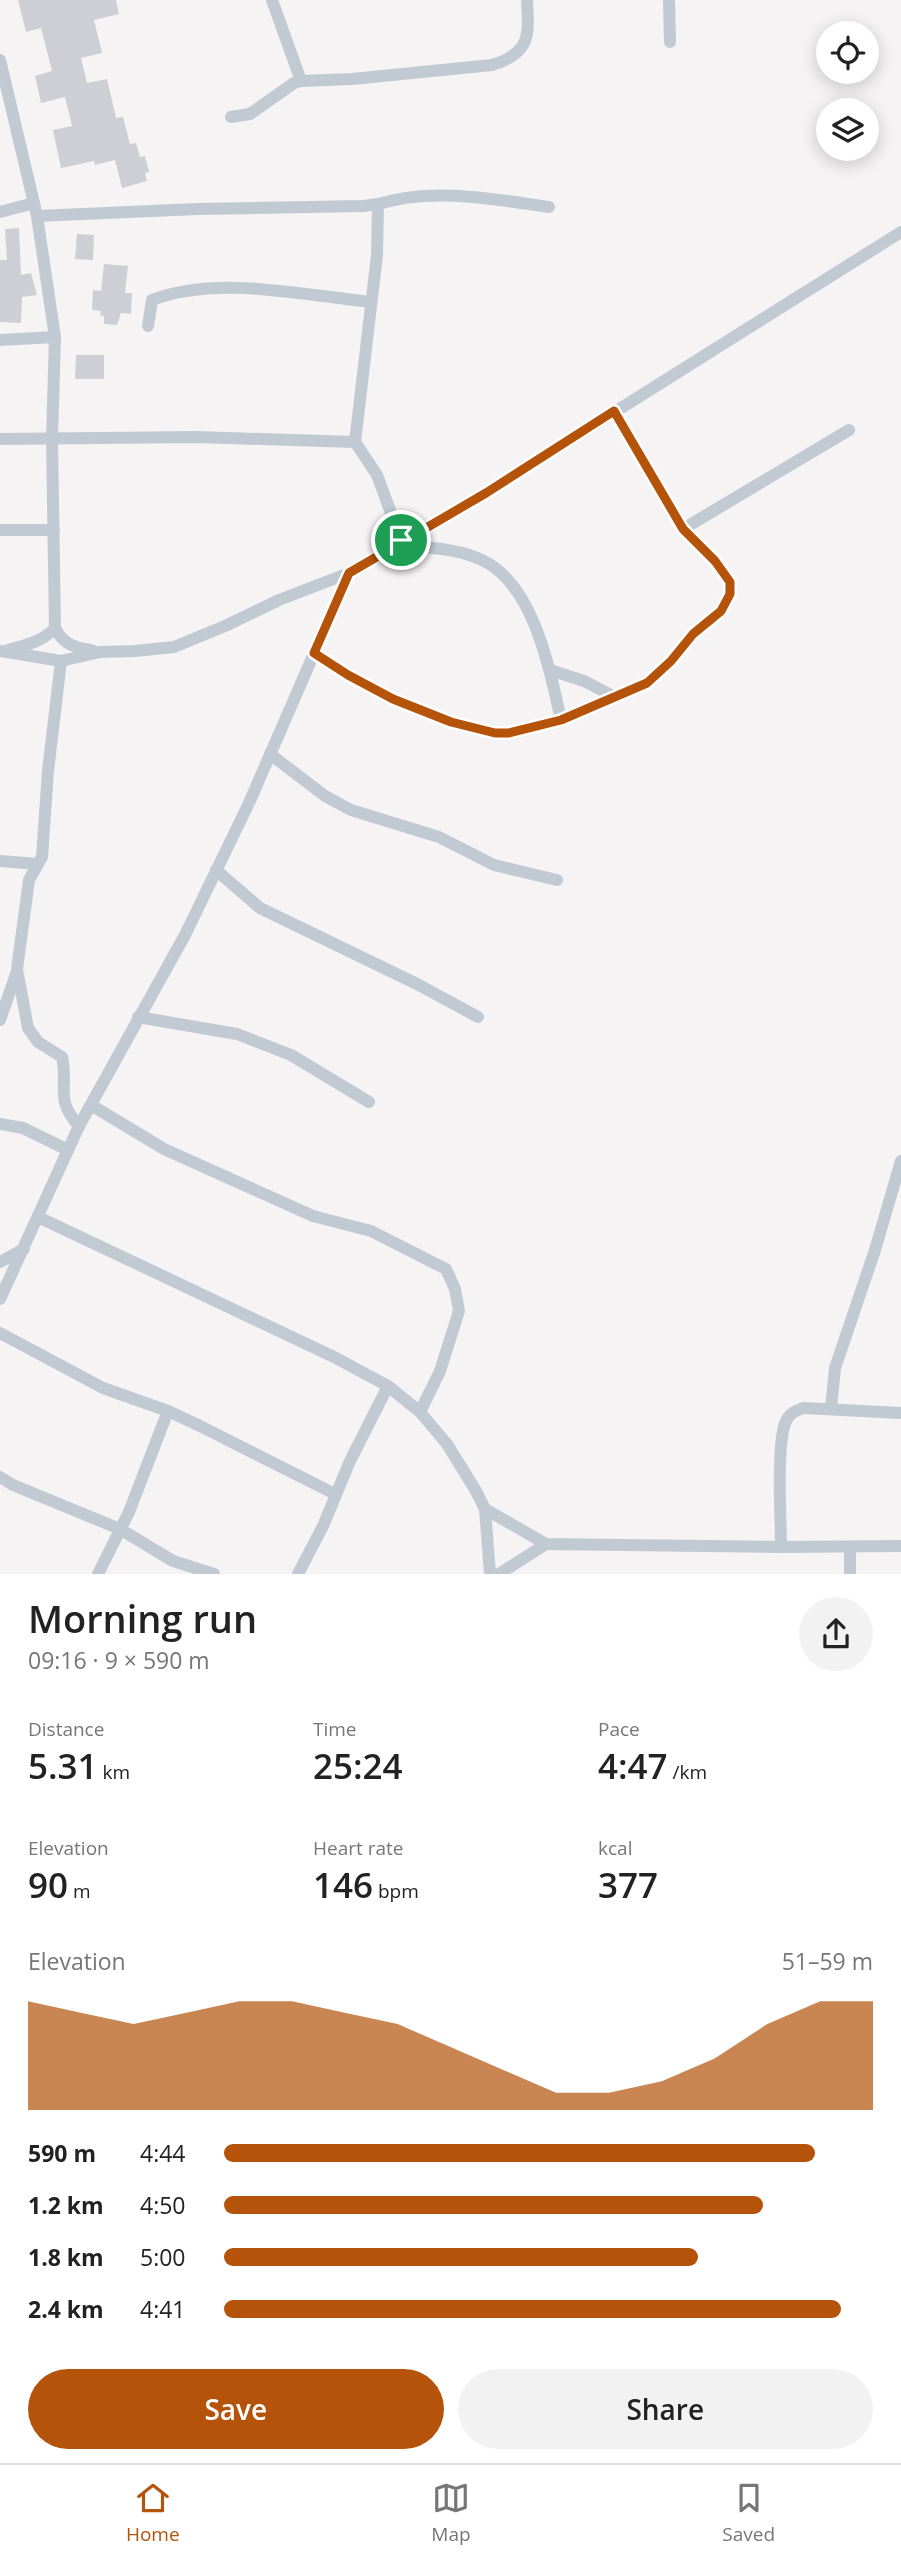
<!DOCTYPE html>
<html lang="en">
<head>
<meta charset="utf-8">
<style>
  :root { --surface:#fff; --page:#f2f2f2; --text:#222; --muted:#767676; --line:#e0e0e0; --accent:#b45309 }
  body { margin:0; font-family:"Open Sans",sans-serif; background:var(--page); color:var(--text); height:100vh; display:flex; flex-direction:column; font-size:26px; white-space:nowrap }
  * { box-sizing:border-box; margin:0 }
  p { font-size:23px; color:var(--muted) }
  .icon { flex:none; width:38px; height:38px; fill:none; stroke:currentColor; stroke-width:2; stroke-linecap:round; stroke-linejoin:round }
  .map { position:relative; height:1574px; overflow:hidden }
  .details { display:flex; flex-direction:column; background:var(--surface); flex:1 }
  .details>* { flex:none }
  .buttons { position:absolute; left:816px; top:21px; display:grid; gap:14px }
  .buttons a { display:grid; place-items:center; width:63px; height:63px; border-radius:50%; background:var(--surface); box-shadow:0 4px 18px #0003; font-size:35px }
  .pin { position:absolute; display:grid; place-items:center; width:60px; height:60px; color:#fff; margin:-30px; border:4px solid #fff; border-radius:50%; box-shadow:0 2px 7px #0007 }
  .round { display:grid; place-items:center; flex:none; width:74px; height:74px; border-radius:37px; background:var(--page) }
  .summary { display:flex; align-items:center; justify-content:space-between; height:119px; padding:0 28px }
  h1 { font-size:38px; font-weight:600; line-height:52px }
  .figures { display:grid; grid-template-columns:repeat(3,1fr); gap:10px; height:119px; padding:7px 28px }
  .figures div { display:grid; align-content:center }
  .figures b { font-size:35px; font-weight:600 }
  .figures small { font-size:19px; font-weight:400 }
  .figures p { font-size:19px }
  .chart { height:196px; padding:14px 28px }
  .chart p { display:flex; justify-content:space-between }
  .chart svg { width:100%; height:126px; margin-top:7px; fill:var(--accent); opacity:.7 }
  .primary-button { display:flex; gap:14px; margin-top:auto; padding:14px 28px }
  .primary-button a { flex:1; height:80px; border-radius:42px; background:var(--accent); color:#fff; font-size:28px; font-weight:600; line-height:80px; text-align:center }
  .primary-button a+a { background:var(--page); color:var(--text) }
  ul { padding:0 28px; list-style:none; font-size:23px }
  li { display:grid; grid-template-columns:112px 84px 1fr; align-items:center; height:52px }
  li i { height:18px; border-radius:9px; background:var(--accent) }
  .dock { display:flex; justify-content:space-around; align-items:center; height:98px; border-top:2px solid var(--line); background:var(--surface); font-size:19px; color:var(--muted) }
  .dock a { display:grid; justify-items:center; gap:4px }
  .dock .selected { color:var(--accent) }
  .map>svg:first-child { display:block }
  .building { fill:#cdcfd5 }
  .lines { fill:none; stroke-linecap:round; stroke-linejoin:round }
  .minor { stroke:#c1cad2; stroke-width:12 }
  .route-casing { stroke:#fff; stroke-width:14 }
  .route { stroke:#b45309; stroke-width:9 }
</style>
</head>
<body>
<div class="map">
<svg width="901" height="1574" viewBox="0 0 901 1574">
  <rect width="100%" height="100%" fill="#f5f3f3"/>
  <g class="building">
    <path d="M18,0H116L119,14L94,20L102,53L81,58L87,83L107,79L116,118L123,117L130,144L136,143L140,157L145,156L149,172L145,173L147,181L122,188L115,160L95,165L94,161L61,168L53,130L72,126L65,97L41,103L35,76L52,71L41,28L26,32Z"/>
    <path d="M19,228L21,275L31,273L37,295L22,297L21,323L0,322V260H7L5,229Z"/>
    <path d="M77,234L94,235L93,260L75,259Z"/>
    <path d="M104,264L128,266L125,293H132L131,314L121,313L117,325L104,324V316L100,315L101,311L92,310L93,290L101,291Z"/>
    <path d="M76,355H104V379H75Z"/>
  </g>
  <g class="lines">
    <g class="minor">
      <path d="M272,0L301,81"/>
      <path d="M669,0L670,42"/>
      <path d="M0,60L37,216L55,337L52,439L55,628C64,646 76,647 94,651"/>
      <path d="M231,117L250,114L294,83L301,81L352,79L492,65C531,53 529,35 527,0"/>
      <path d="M378,204C433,187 493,199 549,207"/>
      <path d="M0,212L34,203"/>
      <path d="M37,216L197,209L363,206L378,204L377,255L355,442"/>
      <path d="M148,326L152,300C218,275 302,295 371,302"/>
      <path d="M0,340L55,337"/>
      <path d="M0,439L196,437L355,442L377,475L401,540"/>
      <path d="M683,529L849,430"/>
      <path d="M0,530H54"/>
      <path d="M394,545C423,548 457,547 484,561C534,586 550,670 561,720"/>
      <path d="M8,650C26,645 42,642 55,628"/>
      <path d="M0,651L61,661L100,652L135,651L174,647L225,626L279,600L349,573L486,493L901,232"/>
      <path d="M314,653L348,675L393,699L451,722L495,733H509L561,720L647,683L671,661L693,634L721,611L730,594V582L715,561L683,529L614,411"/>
      <path d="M61,661L48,771L42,857L29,880L17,969L28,1028L38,1042L62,1057C69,1089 54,1098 79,1126"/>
      <path d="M550,670L584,681L613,696"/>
      <path d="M270,754L325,796L351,810L439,837L494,865L557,880"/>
      <path d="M0,861L38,864"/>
      <path d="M216,870L260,908L417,984L478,1017"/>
      <path d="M138,1017L237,1034L291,1055L369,1102"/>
      <path d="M0,1020L16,974"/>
      <path d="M91,1105L164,1149L313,1216L371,1231L446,1269L455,1289L459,1311L440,1371L420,1412"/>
      <path d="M0,1124L23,1128L68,1150"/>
      <path d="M38,1217L334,1357L388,1386L420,1412L447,1444L476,1491L485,1509L490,1574"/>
      <path d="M0,1262L24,1249"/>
      <path d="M0,1299L79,1126L185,935L249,803L349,573"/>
      <path d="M0,1333L103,1388L168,1411L200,1426L335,1494"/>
      <path d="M831,1408L835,1368L875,1250L901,1161"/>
      <path d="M0,1477L13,1485L120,1529L173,1561L214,1574"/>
      <path d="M485,1509L546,1544L781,1547L901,1546"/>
      <path d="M781,1547C781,1519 776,1443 786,1421C790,1413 795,1411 803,1408L901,1413"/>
      <path d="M98,1574L129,1512L168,1411"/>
      <path d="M298,1574L323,1526L350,1461L388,1386"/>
      <path d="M499,1574L546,1544"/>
      <path d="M850,1574V1547"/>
    </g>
  </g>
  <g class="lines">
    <g class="route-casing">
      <path id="route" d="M614,411L683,529L715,561L730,582V594L721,611L693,634L671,661L647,683L561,720L509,733H495L451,722L393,699L348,675L314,653L349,573L486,493Z"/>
    </g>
    <use href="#route" class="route"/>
  </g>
</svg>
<div class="buttons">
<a><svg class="icon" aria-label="locate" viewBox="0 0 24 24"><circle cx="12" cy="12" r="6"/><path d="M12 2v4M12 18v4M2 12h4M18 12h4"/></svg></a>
<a><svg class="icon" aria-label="layers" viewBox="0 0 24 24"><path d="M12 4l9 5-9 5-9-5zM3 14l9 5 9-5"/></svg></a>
</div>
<div class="pin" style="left:401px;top:540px;background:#1e9e55"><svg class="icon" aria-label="arrive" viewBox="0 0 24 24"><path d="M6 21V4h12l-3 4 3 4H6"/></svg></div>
</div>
<section class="details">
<div class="summary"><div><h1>Morning run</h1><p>09:16 · 9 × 590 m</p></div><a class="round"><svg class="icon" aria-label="share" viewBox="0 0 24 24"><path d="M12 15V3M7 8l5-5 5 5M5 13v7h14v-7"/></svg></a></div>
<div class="figures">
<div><p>Distance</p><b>5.31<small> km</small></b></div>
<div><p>Time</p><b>25:24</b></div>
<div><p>Pace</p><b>4:47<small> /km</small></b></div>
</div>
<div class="figures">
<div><p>Elevation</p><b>90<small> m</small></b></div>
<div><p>Heart rate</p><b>146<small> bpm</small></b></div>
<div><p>kcal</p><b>377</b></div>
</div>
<div class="chart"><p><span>Elevation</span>51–59 m</p>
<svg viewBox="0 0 160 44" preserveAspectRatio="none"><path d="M0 44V6L10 10L20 14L30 10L40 6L50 6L60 10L70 14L80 22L90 30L100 38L110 38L120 34L130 26L140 14L150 6L160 6V44z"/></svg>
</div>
<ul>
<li><b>590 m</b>4:44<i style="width:91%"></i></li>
<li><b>1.2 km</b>4:50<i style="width:83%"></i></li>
<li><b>1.8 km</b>5:00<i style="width:73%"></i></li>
<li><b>2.4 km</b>4:41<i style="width:95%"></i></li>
</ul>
<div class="primary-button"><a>Save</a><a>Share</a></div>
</section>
<nav class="dock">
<a class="selected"><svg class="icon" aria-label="home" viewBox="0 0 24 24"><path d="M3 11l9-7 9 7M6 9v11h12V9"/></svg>Home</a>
<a><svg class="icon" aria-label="map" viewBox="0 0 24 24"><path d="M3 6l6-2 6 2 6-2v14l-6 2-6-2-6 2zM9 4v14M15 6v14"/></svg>Map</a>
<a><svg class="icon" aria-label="saved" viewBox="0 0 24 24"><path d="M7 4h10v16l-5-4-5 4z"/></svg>Saved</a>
</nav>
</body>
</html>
